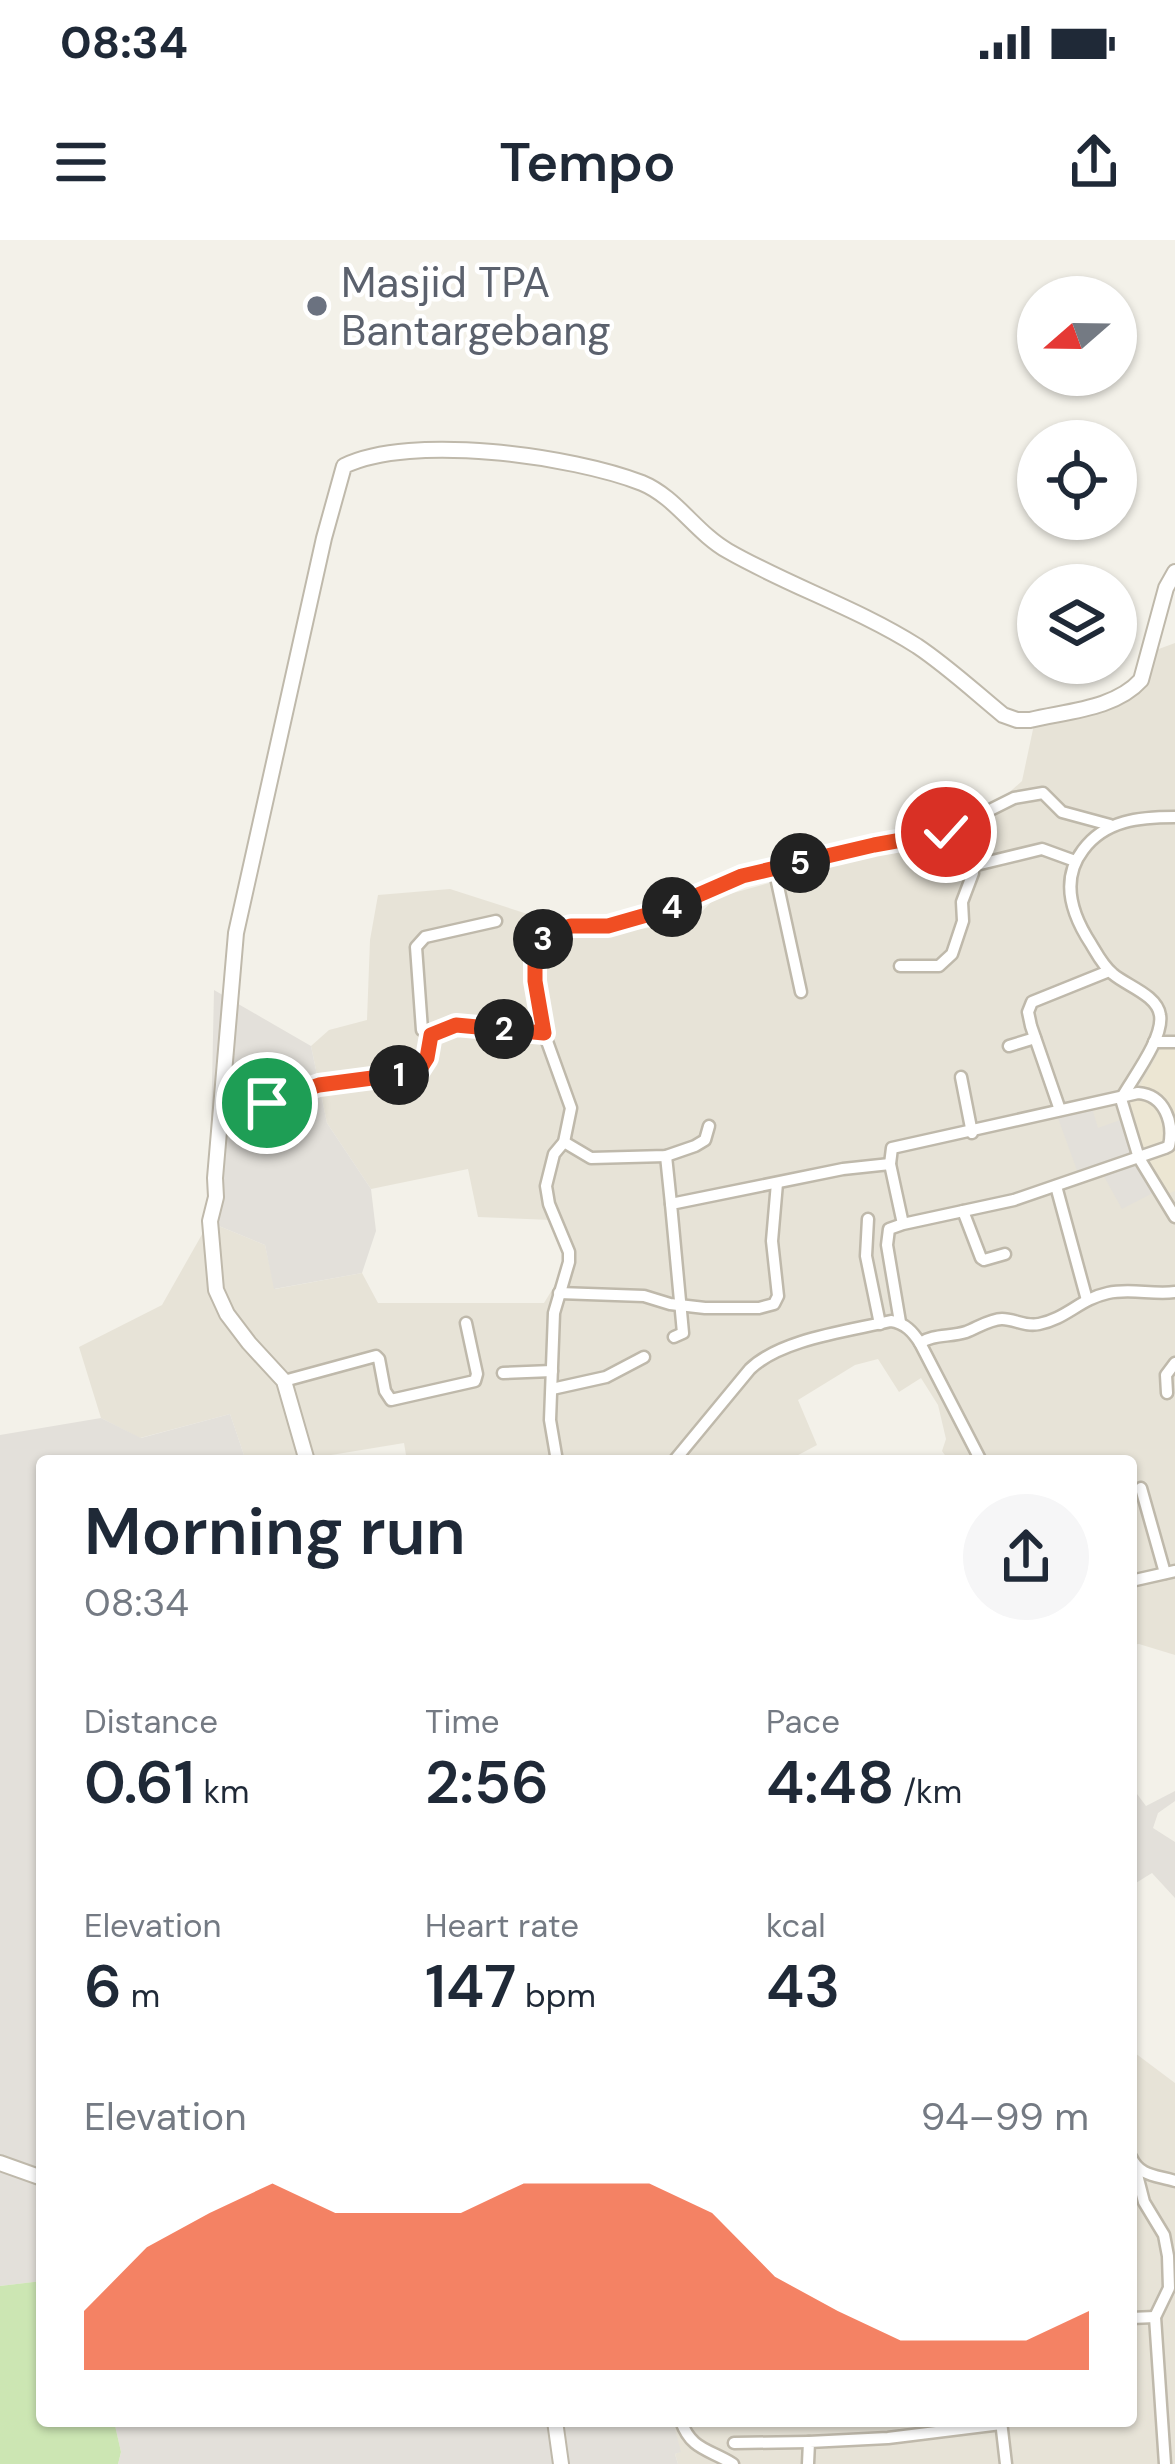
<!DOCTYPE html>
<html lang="en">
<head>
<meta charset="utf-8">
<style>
  :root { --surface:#fff; --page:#f6f6f7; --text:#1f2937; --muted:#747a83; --accent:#f04e23 }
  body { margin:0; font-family:"DM Sans",sans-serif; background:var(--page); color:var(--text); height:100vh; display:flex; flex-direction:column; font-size:45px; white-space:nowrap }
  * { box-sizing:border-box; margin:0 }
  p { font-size:39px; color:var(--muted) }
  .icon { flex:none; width:66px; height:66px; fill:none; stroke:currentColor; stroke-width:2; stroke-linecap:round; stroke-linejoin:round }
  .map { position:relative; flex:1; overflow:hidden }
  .details { position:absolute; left:36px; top:1215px; width:1101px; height:972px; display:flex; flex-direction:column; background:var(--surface); border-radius:12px; box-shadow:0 3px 9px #0004 }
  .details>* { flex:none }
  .needle { width:78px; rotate:250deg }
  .fabs { position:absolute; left:1017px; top:36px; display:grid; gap:24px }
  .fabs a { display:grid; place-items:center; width:120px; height:120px; border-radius:50%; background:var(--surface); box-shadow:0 3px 9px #0004; font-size:60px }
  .pin { position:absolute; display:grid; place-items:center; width:102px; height:102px; color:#fff; margin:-51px; border:6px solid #fff; border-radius:50%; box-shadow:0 3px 12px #0007 }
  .km { position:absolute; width:60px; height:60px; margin:-30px; border-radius:50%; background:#222; color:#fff; font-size:33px; line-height:60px; text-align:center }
  .round { display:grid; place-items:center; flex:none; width:126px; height:126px; border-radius:63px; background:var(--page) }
  .headline { display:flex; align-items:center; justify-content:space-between; height:204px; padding:0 48px }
  h1 { font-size:66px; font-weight:600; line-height:90px }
  .figures { display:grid; grid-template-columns:repeat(3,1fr); gap:18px; height:204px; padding:12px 48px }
  .figures div { display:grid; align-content:center }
  .figures b { font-size:60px; font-weight:600 }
  .figures small { font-size:33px; font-weight:400 }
  .figures p { font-size:33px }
  .chart { height:336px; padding:24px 48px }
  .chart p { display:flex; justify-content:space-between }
  .chart svg { width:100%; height:216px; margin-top:12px; fill:var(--accent); opacity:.7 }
  .status { display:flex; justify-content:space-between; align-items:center; height:84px; padding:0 60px; background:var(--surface); direction:ltr }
  .status svg { height:33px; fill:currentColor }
  header { display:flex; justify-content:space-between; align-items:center; height:156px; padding:0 48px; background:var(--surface); font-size:54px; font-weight:600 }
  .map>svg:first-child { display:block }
  .residential { fill:#e7e3d7 }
  .industrial { fill:#e3e0da }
  .education { fill:#ece6d3 }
  .green { fill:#cce6b3 }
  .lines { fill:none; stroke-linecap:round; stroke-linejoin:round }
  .minor-casing { stroke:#bfb9ab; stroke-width:15 }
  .tertiary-casing { stroke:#bfb9ab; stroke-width:18 }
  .minor { stroke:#fff; stroke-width:10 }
  .tertiary { stroke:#fff; stroke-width:14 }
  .route-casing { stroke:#fff; stroke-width:24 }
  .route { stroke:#f04e23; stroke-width:15 }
  .worship-dot { fill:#6b7280; stroke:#fff; stroke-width:4.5 }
  .labels { text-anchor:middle; stroke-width:9; stroke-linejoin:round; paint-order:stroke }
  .worship-label { font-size:42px; fill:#5b616d; stroke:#fff; text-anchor:start }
</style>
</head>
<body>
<div class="status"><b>08:34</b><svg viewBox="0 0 49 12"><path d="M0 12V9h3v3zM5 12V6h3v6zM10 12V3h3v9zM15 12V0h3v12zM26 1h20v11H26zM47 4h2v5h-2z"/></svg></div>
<header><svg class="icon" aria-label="menu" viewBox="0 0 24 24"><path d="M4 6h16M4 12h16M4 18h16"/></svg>Tempo<svg class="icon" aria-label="share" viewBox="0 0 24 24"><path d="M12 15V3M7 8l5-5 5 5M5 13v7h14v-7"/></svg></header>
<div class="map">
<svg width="1175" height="2224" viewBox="0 0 1175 2224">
  <rect width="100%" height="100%" fill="#f3f1e9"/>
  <g class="residential">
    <path d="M1175,403V1415L1139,1404L1131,1405V1221H949L942,1211L946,1199L938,1165L921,1138L899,1152L878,1119L855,1125L798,1160L817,1205L787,1221H407L404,1203L313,1218V1221H282L281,1217L246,1221L230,1174L140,1198L101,1178L79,1107L162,1065L209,982L265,1005L275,1049L362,1033L378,1063H544L568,1024L552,980L478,977L468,929L371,949L327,883L311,806L329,790L367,780L370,700L378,655L450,649L596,696L693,681L715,658L971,587L1022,541L1035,480L1124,458L1156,410Z"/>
    <path d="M1131,1810L1175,1843V2224H678L675,2214L680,2212L673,2181H1131Z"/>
  </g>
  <g class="industrial">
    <path d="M214,750L311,806L327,883L371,949L376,991L362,1033L274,1049L265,1005L209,982Z"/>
    <path d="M1092,868L1098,888L1120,880L1134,917L1153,953L1122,969L1101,931L1079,936L1058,878Z"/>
    <path d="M230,1174L246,1221H42V2041L0,2046V1195L101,1178L141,1198Z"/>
    <path d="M1131,1546L1146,1566L1175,1551V1561L1158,1573L1153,1588L1175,1602V1658L1152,1633L1131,1646Z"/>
    <path d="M114,2181H673L681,2212L675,2214L678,2224H118L121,2212Z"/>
  </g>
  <path class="education" d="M1161,808H1175V951L1167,954L1143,908L1130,863Z"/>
  <path class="green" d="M42,2041V2181H114L121,2212L118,2224H0V2046Z"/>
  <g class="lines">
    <g class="minor-casing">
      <g id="minor">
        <path d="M1175,577C1140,577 1105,580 1083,610C1060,640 1072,675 1091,704C1097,714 1103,726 1113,734C1127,746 1157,755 1160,775C1164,798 1132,839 1121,859L1139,918L1175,977"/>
        <path d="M946,592L949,600L972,626L1042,609L1075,621"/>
        <path d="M774,628L801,752"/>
        <path d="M900,726H939L952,714L963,681L962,662L973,633L972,626"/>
        <path d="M431,795L422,790L416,707L425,697L496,681"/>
        <path d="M1154,802H1175"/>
        <path d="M1009,806L1035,798"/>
        <path d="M961,837L972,893"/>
        <path d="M1060,870L1031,786L1028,772L1032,762L1109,731"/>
        <path d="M220,889C258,856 332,840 381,835C394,834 405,836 418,832L427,818L431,795C464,776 507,789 544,793"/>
        <path d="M564,902L591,918L666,916L695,906L705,900L709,886"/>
        <path d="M666,916L671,964"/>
        <path d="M1056,946L1087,1060"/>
        <path d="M963,971L981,1018L984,1020L1005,1014"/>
        <path d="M868,979L866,1016L880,1084"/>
        <path d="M559,1053L644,1056L670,1064L705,1068H759L774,1064L778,1056L772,1001L777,943"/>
        <path d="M900,1082L887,1005L889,989L903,984L890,924L892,908L1138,853C1165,855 1174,883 1169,906L1165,908L1014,960L903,984"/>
        <path d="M674,1097L683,1093L671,964L843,929L890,924"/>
        <path d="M920,1103L981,1221"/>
        <path d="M503,1133L552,1131"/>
        <path d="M284,1141L376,1116L379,1119L385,1151L391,1160L475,1141L477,1134L466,1083"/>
        <path d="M552,1149L606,1137L644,1117"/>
        <path d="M1167,1153L1166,1135L1175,1123"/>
        <path d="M557,1221L550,1180L554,1073L569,1022V1012L549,964L546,946L554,914L564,902L571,868L544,793L538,762L535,713L544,698L570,686H608L665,670L742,636L874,605L946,592L1014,558L1043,553L1062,572L1110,585"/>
        <path d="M674,1221L750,1129C781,1099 849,1091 891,1081C905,1083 913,1092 920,1103C933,1094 950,1097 966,1092C977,1088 990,1079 1002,1079C1015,1079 1025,1087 1039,1084C1066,1079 1080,1059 1108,1053C1130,1048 1153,1055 1175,1052"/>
        <path d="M1141,1248L1165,1333"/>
        <path d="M1131,1341L1175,1331"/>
        <path d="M1131,1917C1140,1937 1157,1935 1175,1941"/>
        <path d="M1135,1927L1144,1962L1164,1995L1168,2016L1169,2048L1155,2077L1165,2224"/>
        <path d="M1131,2078L1155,2077"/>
        <path d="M681,2181C691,2210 709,2209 733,2224"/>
        <path d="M1001,2181L1006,2224"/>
        <path d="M734,2203L809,2202"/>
        <path d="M808,2224L809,2202L888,2198L1001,2184"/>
      </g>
    </g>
    <g class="tertiary-casing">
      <g id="tertiary">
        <path d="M307,1221L284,1141L249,1103L227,1074L216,1050L210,981L216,957L215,938L236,693L324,298L344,226C411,193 573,216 642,243C676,257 696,293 728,311C789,346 857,368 917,406C947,426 975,452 1003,475L1017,480H1030C1067,471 1115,469 1141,440L1166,348L1175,332"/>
        <path d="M0,1923L42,1938"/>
        <path d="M555,2181L561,2224"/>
      </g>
    </g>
    <use href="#minor" class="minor"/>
    <use href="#tertiary" class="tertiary"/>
  </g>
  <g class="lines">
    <g class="route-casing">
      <path id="route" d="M267,863L319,845L418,832L427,818L431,795L456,785L544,793L535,741V713L544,698L555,691L571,686H608L664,670L742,636L874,605L946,592"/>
    </g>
    <use href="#route" class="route"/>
  </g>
  <circle class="worship-dot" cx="317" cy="66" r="12"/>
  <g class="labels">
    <g class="worship-label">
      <text x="341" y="57">Masjid TPA<tspan x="341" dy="48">Bantargebang</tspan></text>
    </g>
  </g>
</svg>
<div class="fabs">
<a><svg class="needle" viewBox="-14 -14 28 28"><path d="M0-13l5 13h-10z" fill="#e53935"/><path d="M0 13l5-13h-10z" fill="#747a83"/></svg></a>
<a><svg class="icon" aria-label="locate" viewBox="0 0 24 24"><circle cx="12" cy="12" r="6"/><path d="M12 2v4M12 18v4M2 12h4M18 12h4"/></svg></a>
<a><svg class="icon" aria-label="layers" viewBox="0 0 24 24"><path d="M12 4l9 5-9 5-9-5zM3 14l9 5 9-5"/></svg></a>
</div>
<div class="pin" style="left:267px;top:863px;background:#1e9e55"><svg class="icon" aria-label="arrive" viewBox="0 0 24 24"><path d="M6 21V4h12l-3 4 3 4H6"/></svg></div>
<div class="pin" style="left:946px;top:592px;background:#d93025"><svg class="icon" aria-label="check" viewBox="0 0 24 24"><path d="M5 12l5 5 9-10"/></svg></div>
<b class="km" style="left:399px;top:835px">1</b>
<b class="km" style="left:504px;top:789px">2</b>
<b class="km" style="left:543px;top:699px">3</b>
<b class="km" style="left:672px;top:667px">4</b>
<b class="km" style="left:800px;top:623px">5</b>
<section class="details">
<div class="headline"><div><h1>Morning run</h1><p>08:34</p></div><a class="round"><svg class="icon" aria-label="share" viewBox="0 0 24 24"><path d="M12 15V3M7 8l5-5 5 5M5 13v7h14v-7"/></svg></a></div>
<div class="figures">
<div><p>Distance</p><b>0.61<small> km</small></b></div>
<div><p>Time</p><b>2:56</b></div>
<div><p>Pace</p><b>4:48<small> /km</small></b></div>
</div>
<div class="figures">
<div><p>Elevation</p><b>6<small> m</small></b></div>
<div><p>Heart rate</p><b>147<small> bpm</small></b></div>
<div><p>kcal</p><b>43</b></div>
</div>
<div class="chart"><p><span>Elevation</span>94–99 m</p>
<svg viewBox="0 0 160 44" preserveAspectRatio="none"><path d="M0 44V32L10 19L20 12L30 6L40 12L50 12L60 12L70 6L80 6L90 6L100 12L110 25L120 32L130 38L140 38L150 38L160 32V44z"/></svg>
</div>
</section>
</div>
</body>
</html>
